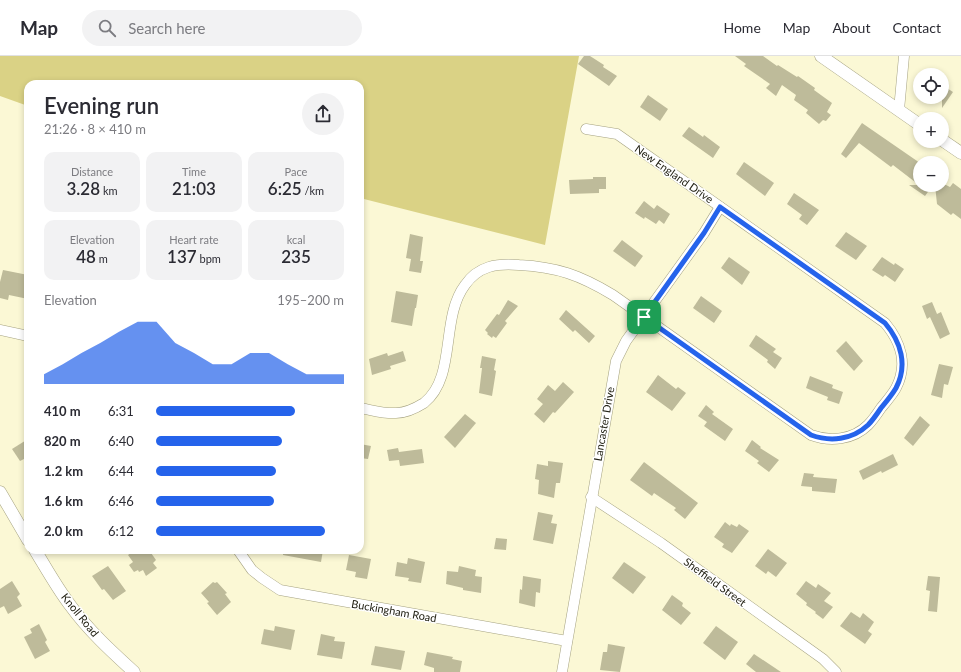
<!DOCTYPE html>
<html lang="en">
<head>
<meta charset="utf-8">
<style>
  :root { --surface:#fff; --page:#f2f2f3; --text:#2b2b33; --muted:#7c7c81; --line:#e1e1e2; --accent:#2563eb }
  body { margin:0; font-family:Lato,sans-serif; background:var(--page); color:var(--text); height:100vh; display:flex; flex-direction:column; font-size:15px; white-space:nowrap }
  * { box-sizing:border-box; margin:0 }
  p { font-size:13px; color:var(--muted) }
  .icon { flex:none; width:22px; height:22px; fill:none; stroke:currentColor; stroke-width:2; stroke-linecap:round; stroke-linejoin:round }
  .map { position:relative; flex:1; overflow:hidden }
  .sheet { position:absolute; left:24px; top:24px; width:340px; height:474px; display:flex; flex-direction:column; background:var(--surface); border-radius:12px; box-shadow:0 2px 6px #0003 }
  .sheet>* { flex:none }
  .tools { position:absolute; left:913px; top:12px; display:grid; gap:8px }
  .tools a { display:grid; place-items:center; width:36px; height:36px; border-radius:50%; background:var(--surface); box-shadow:0 2px 6px #0003; font-size:20px }
  .pin { position:absolute; display:grid; place-items:center; width:34px; height:34px; color:#fff; margin:-17px; border-radius:8px; box-shadow:0 2px 6px #0006 }
  .round { display:grid; place-items:center; flex:none; width:42px; height:42px; border-radius:21px; background:var(--page) }
  .overview { display:flex; align-items:center; justify-content:space-between; height:68px; padding:0 20px }
  h1 { font-size:22px; font-weight:600; line-height:30px }
  .metrics { display:grid; grid-template-columns:repeat(3,1fr); gap:6px; height:68px; padding:4px 20px }
  .metrics div { display:grid; align-content:center; border-radius:10px; background:var(--page); text-align:center }
  .metrics b { font-size:17px; font-weight:600 }
  .metrics small { font-size:11px; font-weight:400 }
  .metrics p { font-size:11px }
  .chart { height:112px; padding:8px 20px }
  .chart p { display:flex; justify-content:space-between }
  .chart svg { width:100%; height:72px; margin-top:4px; fill:var(--accent); opacity:.7 }
  ul { padding:0 20px; list-style:none; font-size:13px }
  li { display:grid; grid-template-columns:64px 48px 1fr; align-items:center; height:30px }
  li i { height:10px; border-radius:5px; background:var(--accent) }
  header { display:flex; align-items:center; gap:24px; box-sizing:border-box; height:56px; padding:0 20px; background:var(--surface); border-bottom:1px solid var(--line) }
  header strong { font-size:19px }
  nav { display:flex; gap:22px; margin-inline-start:auto; font-size:14px }
  .search { width:280px; height:36px; background:var(--page); display:flex; align-items:center; gap:10px; box-sizing:border-box; padding:0 14px; border-radius:22px; color:var(--muted); font-size:15px }
  .map>svg:first-child { display:block }
  .green { fill:#dad285 }
  .building { fill:#bebb9a }
  .lines { fill:none; stroke-linecap:round; stroke-linejoin:round }
  .minor-casing { stroke:#a5a281; stroke-width:11 }
  .tertiary-casing { stroke:#a5a281; stroke-width:13 }
  .minor { stroke:#fff; stroke-width:10 }
  .tertiary { stroke:#fff; stroke-width:12 }
  .route-casing { stroke:#fff; stroke-width:8 }
  .route { stroke:#2563eb; stroke-width:5 }
  .labels { text-anchor:middle; stroke-width:3; stroke-linejoin:round; paint-order:stroke }
  .street-label { font-size:11px; fill:#232215; stroke:#fff }
</style>
</head>
<body>
<header>
<strong>Map</strong>
<div class="search"><svg class="icon" aria-label="search" viewBox="0 0 24 24"><circle cx="10" cy="10" r="6"/><path d="M15 15l6 6"/></svg>Search here</div>
<nav><a>Home</a><a>Map</a><a>About</a><a>Contact</a></nav>
</header>
<div class="map">
<svg width="961" height="616" viewBox="0 0 961 616">
  <rect width="100%" height="100%" fill="#fbf8d5"/>
  <path class="green" d="M0,0H579L545,189L360,142V28H28V50L0,40Z"/>
  <g class="building">
    <path d="M584,0H590L604,9L603,11L617,20L609,30L578,8Z"/>
    <path d="M735,0H763L777,10L778,9L797,21L798,20L815,32L814,34L832,47L827,56L831,59L826,65L823,64L819,68L806,57L808,54L794,44L796,39L782,29L776,40L766,32L770,28L744,10L746,8Z"/>
    <path d="M942,29L953,36L942,52Z"/>
    <path d="M648,39L668,53L660,65L640,51Z"/>
    <path d="M862,67L920,107V129H933L925,140L909,129H919L893,109L891,111L859,87L846,102L841,98Z"/>
    <path d="M689,71L703,81L704,79L720,91L713,102L682,80Z"/>
    <path d="M744,106L774,127L765,140L736,118Z"/>
    <path d="M593,121H606V133H599V137L570,138L569,124L593,123Z"/>
    <path d="M953,127L961,133V163L953,157L951,159L937,148L935,129H946L950,131Z"/>
    <path d="M794,137L819,154L807,169L799,163L802,159L787,148Z"/>
    <path d="M644,145L654,153L657,149L670,158L664,168L659,164L656,168L645,161L644,163L635,157Z"/>
    <path d="M846,176L867,190L856,204L835,190Z"/>
    <path d="M410,178L423,181L420,205H423L421,217L409,215L411,203L406,202Z"/>
    <path d="M622,184L643,200L635,211L613,195Z"/>
    <path d="M729,201L750,216L742,229L721,212Z"/>
    <path d="M882,201L894,209L895,207L904,213L895,226L885,219L883,221L872,214Z"/>
    <path d="M3,214L28,219V243L9,239L8,244L0,242V226Z"/>
    <path d="M396,235L418,239L416,252H415L412,270L391,266Z"/>
    <path d="M701,240L722,255L714,267L693,252Z"/>
    <path d="M508,244L518,250L505,265L507,267L496,282L493,280L492,282L487,278L488,277L485,274L497,258L499,259Z"/>
    <path d="M932,246L937,258L935,259L941,256L950,278L940,283L930,261L927,263L922,250Z"/>
    <path d="M566,254L595,280L589,287L575,274L573,276L559,263Z"/>
    <path d="M756,279L776,293L773,296L782,302L775,313L767,306L768,304L749,290Z"/>
    <path d="M846,285L863,305L854,315L836,295Z"/>
    <path d="M403,295L406,305L390,310L391,313L372,319L369,303L387,297L388,300Z"/>
    <path d="M482,300L496,303L494,314L496,315L492,340L479,337L482,312H480Z"/>
    <path d="M939,308L953,311L948,329L944,328L942,342L931,339Z"/>
    <path d="M658,319L676,333L678,331L686,337L672,355L646,336Z"/>
    <path d="M810,320L833,329L832,332L843,336L839,348L827,344L828,341L806,332Z"/>
    <path d="M563,326L574,336L555,357L553,356L544,367L534,358L543,348L537,343L548,329L555,335Z"/>
    <path d="M706,349L714,356L712,358L733,373L725,385L704,370L707,366L698,360Z"/>
    <path d="M465,358L476,367L455,392L444,381Z"/>
    <path d="M920,360L930,369L913,390L904,382Z"/>
    <path d="M28,383V401L20,405L12,393Z"/>
    <path d="M752,384L761,391L760,392L779,404L769,416L757,407L759,405L745,395Z"/>
    <path d="M360,388L371,390L368,403L360,402Z"/>
    <path d="M398,392L399,396L422,393L424,407L400,410L399,404L389,405L387,394Z"/>
    <path d="M893,398L898,409L882,417L881,415L863,424L859,415Z"/>
    <path d="M548,405L563,407L560,427H556L554,442L538,438L539,424L535,423L537,408L548,410Z"/>
    <path d="M644,406L698,447L685,463L674,454L676,452L654,437L652,440L630,424Z"/>
    <path d="M804,417L814,418L813,421L837,423L835,437L812,435V431L801,430Z"/>
    <path d="M538,456L553,459L551,467L557,468L553,488L533,484Z"/>
    <path d="M725,466L730,470L731,468L737,471L739,468L749,475L732,497L722,491L724,488L714,481Z"/>
    <path d="M496,482L507,483L506,494L494,493Z"/>
    <path d="M768,493L787,507L776,521L768,515L766,518L755,510Z"/>
    <path d="M135,494H149L156,504L153,507L157,512L146,520L143,514L139,516L138,514L134,516L129,509L133,506L128,499Z"/>
    <path d="M283,494H323L321,506L283,499Z"/>
    <path d="M349,499L371,503L367,523L355,521L356,516L346,514Z"/>
    <path d="M408,502L425,506L421,527L408,525L409,522L395,520L397,506L407,508Z"/>
    <path d="M624,506L646,521L633,538L612,522Z"/>
    <path d="M108,510L126,535L113,544L104,533L102,534L92,520Z"/>
    <path d="M459,510L476,514L475,520L482,521L481,537L463,534V532L446,528L447,515L458,516Z"/>
    <path d="M523,520L541,523L540,537L536,536L535,551L519,547L520,533L522,534Z"/>
    <path d="M928,520L940,521L937,556L928,555L930,535L926,534Z"/>
    <path d="M12,525L20,538L17,541L22,550L8,558L4,550L0,552V533Z"/>
    <path d="M806,525L816,532L818,528L831,537L824,545L833,551L823,563L815,557L816,556L806,549L807,547L796,538Z"/>
    <path d="M213,526L215,527L217,526L227,537L225,538L231,546L217,559L207,547L209,546L201,537Z"/>
    <path d="M672,539L683,547L682,550L691,557L681,569L662,554Z"/>
    <path d="M851,556L860,562L863,557L874,566L868,575L872,578L865,588L840,570Z"/>
    <path d="M39,568L47,584L45,586L50,595L35,603L24,581L32,577L30,573Z"/>
    <path d="M275,570L295,574L291,594L261,588L264,573L274,575Z"/>
    <path d="M716,570L738,586L725,604L703,587Z"/>
    <path d="M321,578L335,581L334,585L345,586L342,603L317,599Z"/>
    <path d="M608,588L625,591L620,616L600,614L603,596H607Z"/>
    <path d="M375,590L405,595L401,614L371,609Z"/>
    <path d="M427,596L453,601L452,603L462,605L460,616H434V612L424,609Z"/>
    <path d="M754,598L781,616H756L746,608Z"/>
  </g>
  <g class="lines">
    <g class="minor-casing">
      <g id="minor">
        <path d="M899,54L904,0"/>
        <path d="M0,274L28,280"/>
        <path d="M360,352C372,354 384,358 396,357C406,357 416,352 424,347C457,321 440,262 465,229C478,210 497,207 519,209C557,211 580,219 613,239L811,379C830,386 853,384 868,369C873,364 877,358 881,352C886,346 892,339 896,332C908,309 901,286 885,267L617,78L586,73"/>
        <path d="M591,441L661,487L823,603L836,616"/>
        <path d="M238,494L252,514L262,522L280,534L567,585"/>
        <path d="M562,616L616,305L626,285L704,177L720,151"/>
      </g>
    </g>
    <g class="tertiary-casing">
      <g id="tertiary">
        <path d="M821,0L920,69"/>
        <path d="M942,84L961,97"/>
        <path d="M0,436L28,484"/>
        <path d="M35,494C46,512 57,532 70,549C88,574 111,595 134,616"/>
      </g>
    </g>
    <use href="#minor" class="minor"/>
    <use href="#tertiary" class="tertiary"/>
  </g>
  <g class="lines">
    <g class="route-casing">
      <path id="route" d="M720,151L885,267C901,286 908,309 896,332C892,339 886,346 881,352C877,358 873,364 868,369C852,384 830,386 811,379L644,261L704,177Z"/>
    </g>
    <use href="#route" class="route"/>
  </g>
  <g class="labels">
    <g class="street-label">
      <text transform="translate(674 118) rotate(35)" y="4">New England Drive</text>
      <text transform="translate(604 368) rotate(-80)" y="4">Lancaster Drive</text>
      <text transform="translate(715 526) rotate(36)" y="4">Sheffield Street</text>
      <text transform="translate(394 555) rotate(10)" y="4">Buckingham Road</text>
      <text transform="translate(80 559) rotate(51)" y="4">Knoll Road</text>
    </g>
  </g>
</svg>
<div class="tools">
<a><svg class="icon" aria-label="locate" viewBox="0 0 24 24"><circle cx="12" cy="12" r="6"/><path d="M12 2v4M12 18v4M2 12h4M18 12h4"/></svg></a>
<a>+</a>
<a>−</a>
</div>
<div class="pin" style="left:644px;top:261px;background:#1e9e55"><svg class="icon" aria-label="arrive" viewBox="0 0 24 24"><path d="M6 21V4h12l-3 4 3 4H6"/></svg></div>
<section class="sheet">
<div class="overview"><div><h1>Evening run</h1><p>21:26 · 8 × 410 m</p></div><a class="round"><svg class="icon" aria-label="share" viewBox="0 0 24 24"><path d="M12 15V3M7 8l5-5 5 5M5 13v7h14v-7"/></svg></a></div>
<div class="metrics">
<div><p>Distance</p><b>3.28<small> km</small></b></div>
<div><p>Time</p><b>21:03</b></div>
<div><p>Pace</p><b>6:25<small> /km</small></b></div>
</div>
<div class="metrics">
<div><p>Elevation</p><b>48<small> m</small></b></div>
<div><p>Heart rate</p><b>137<small> bpm</small></b></div>
<div><p>kcal</p><b>235</b></div>
</div>
<div class="chart"><p><span>Elevation</span>195–200 m</p>
<svg viewBox="0 0 160 44" preserveAspectRatio="none"><path d="M0 44V38L10 32L20 25L30 19L40 12L50 6L60 6L70 19L80 25L90 32L100 32L110 25L120 25L130 32L140 38L150 38L160 38V44z"/></svg>
</div>
<ul>
<li><b>410 m</b>6:31<i style="width:74%"></i></li>
<li><b>820 m</b>6:40<i style="width:67%"></i></li>
<li><b>1.2 km</b>6:44<i style="width:64%"></i></li>
<li><b>1.6 km</b>6:46<i style="width:63%"></i></li>
<li><b>2.0 km</b>6:12<i style="width:90%"></i></li>
</ul>
</section>
</div>
</body>
</html>
